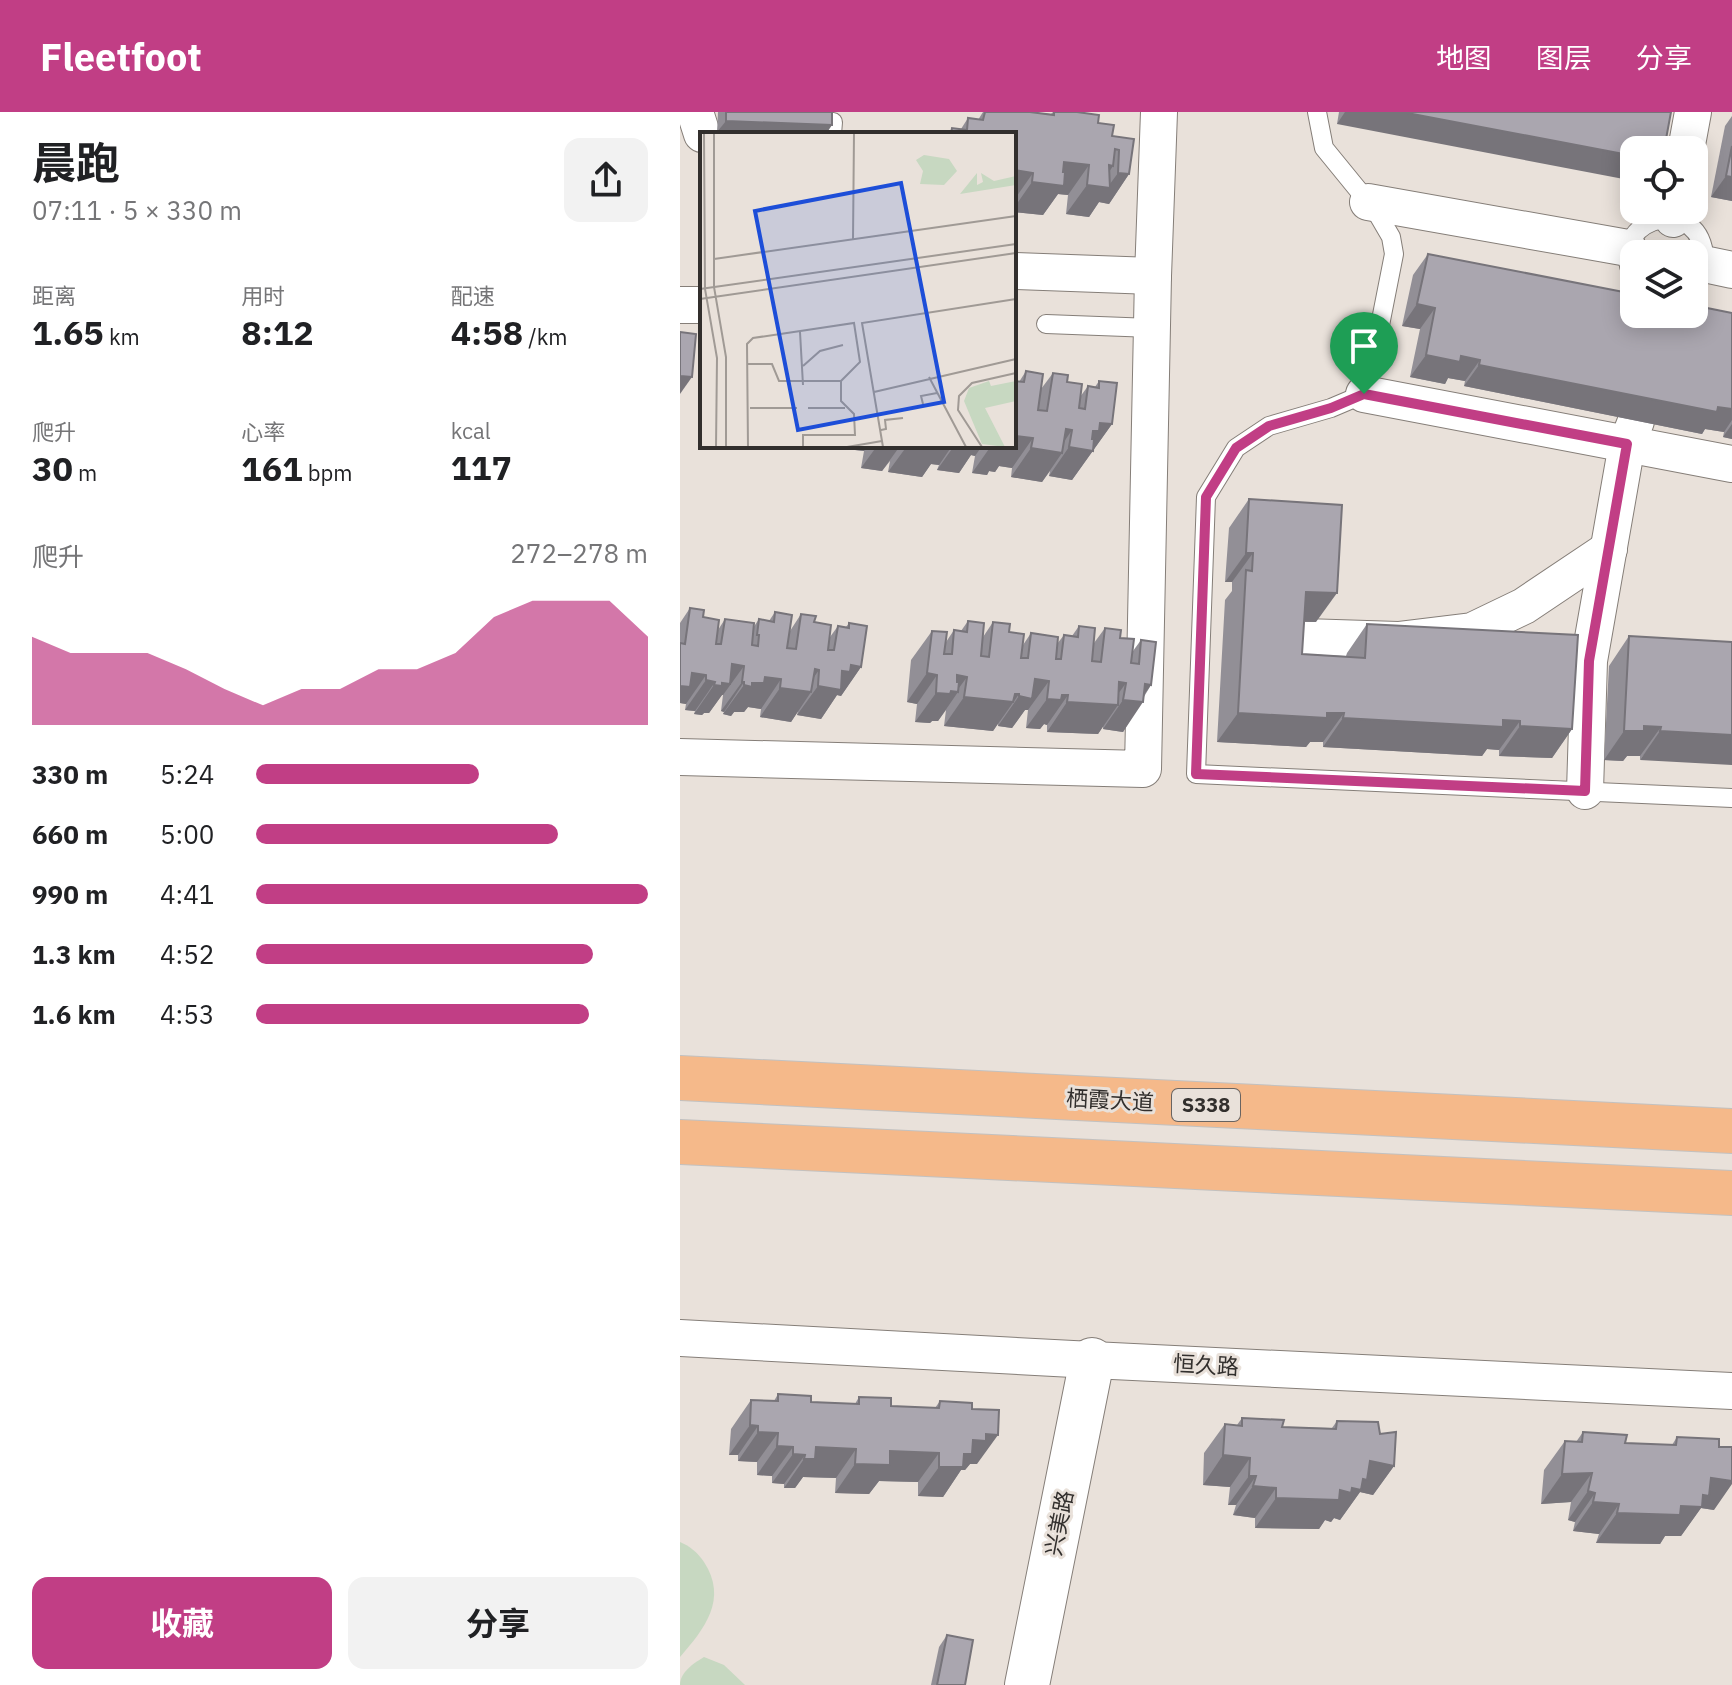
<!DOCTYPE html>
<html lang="zh">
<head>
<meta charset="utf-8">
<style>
  :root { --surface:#fff; --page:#f2f2f2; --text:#202124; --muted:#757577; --accent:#c13e85 }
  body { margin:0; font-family:"IBM Plex Sans","Noto Sans SC",sans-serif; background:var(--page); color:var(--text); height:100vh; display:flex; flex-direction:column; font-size:30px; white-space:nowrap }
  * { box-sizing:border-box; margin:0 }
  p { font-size:26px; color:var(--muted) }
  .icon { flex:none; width:44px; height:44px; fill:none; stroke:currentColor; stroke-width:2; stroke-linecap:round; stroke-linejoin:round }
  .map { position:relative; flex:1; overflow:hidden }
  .side { display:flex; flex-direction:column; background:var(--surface); width:680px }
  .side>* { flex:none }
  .fabs { position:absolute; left:940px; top:24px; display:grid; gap:16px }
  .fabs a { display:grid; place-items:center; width:88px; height:88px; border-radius:16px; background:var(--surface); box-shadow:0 4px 20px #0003; font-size:40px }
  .pin { position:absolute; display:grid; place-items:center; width:68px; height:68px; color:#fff; margin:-82px -34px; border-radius:50% 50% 50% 0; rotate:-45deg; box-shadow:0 0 8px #0007 }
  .pin .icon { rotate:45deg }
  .round { display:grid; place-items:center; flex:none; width:84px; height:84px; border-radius:16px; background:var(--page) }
  .headline { display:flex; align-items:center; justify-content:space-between; height:136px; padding:0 32px }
  h1 { font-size:44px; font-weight:700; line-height:60px }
  .figures { display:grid; grid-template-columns:repeat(3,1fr); gap:12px; height:136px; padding:8px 32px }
  .figures div { display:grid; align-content:center }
  .figures b { font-size:34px; font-weight:700 }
  .figures small { font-size:22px; font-weight:400 }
  .figures p { font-size:22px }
  .chart { height:224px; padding:16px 32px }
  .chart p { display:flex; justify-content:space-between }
  .chart svg { width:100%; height:144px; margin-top:8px; fill:var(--accent); opacity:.7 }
  .action { display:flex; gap:16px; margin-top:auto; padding:16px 32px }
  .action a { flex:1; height:92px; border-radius:16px; background:var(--accent); color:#fff; font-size:32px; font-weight:700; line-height:92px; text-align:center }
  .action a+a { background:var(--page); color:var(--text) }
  ul { padding:0 32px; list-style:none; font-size:26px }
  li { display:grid; grid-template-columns:128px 96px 1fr; align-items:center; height:60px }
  li i { height:20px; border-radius:10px; background:var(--accent) }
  header { display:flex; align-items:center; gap:48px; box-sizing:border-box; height:112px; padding:0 40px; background:var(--accent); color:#fff }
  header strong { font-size:38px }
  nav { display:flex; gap:44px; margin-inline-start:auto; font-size:28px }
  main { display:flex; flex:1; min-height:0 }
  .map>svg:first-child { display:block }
  .green { fill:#c7d8c1 }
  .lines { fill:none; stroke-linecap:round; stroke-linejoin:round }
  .lane-casing { stroke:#857e78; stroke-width:20 }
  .street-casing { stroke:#857e78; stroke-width:38 }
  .secondary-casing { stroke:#857e78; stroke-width:46 }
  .primary-casing { stroke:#c2c1c0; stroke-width:46 }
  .lane { stroke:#fff; stroke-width:18 }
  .street { stroke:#fff; stroke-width:36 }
  .secondary { stroke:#fff; stroke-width:44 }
  .primary { stroke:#f5b98a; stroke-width:44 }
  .wall { fill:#928f96 }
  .shaded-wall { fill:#77747a }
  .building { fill:#aaa6af; stroke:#77747a; stroke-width:2 }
  .route-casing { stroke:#fff; stroke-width:16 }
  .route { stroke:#c13e85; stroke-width:10 }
  .labels { text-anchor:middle; stroke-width:6; stroke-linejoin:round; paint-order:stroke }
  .shield { fill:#e9e1da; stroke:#696461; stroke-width:2 }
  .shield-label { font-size:20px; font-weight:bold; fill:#322f2d }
  .street-label { font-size:22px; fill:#322f2d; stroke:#e9e1da }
  .inset-road { fill:none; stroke:#a09a95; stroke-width:2 }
  .view { fill:#1d4ed8; fill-opacity:0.15; stroke:#1d4ed8; stroke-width:4 }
  .inset-edge { fill:none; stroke:#322f2d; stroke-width:4 }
</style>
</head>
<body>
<header>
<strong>Fleetfoot</strong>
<nav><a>地图</a><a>图层</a><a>分享</a></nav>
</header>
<main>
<section class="side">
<div class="headline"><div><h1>晨跑</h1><p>07:11 · 5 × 330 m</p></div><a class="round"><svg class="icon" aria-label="share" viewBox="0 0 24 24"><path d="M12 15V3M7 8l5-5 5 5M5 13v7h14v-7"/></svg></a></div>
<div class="figures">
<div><p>距离</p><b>1.65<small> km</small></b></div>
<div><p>用时</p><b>8:12</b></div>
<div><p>配速</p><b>4:58<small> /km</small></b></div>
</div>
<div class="figures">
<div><p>爬升</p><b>30<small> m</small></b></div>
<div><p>心率</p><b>161<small> bpm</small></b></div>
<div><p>kcal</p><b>117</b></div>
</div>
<div class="chart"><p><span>爬升</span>272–278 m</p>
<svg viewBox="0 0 160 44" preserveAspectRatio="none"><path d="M0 44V17L10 22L20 22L30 22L40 27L50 33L60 38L70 33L80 33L90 27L100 27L110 22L120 11L130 6L140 6L150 6L160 17V44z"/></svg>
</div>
<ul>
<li><b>330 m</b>5:24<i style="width:57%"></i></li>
<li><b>660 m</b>5:00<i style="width:77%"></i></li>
<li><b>990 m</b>4:41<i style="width:100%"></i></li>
<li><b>1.3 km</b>4:52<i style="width:86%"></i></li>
<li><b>1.6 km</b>4:53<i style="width:85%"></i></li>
</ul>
<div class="action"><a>收藏</a><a>分享</a></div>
</section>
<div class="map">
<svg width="1052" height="1573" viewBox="0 0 1052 1573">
  <rect width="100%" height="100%" fill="#e9e1da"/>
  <g class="green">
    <path d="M0,1430C10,1434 18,1441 24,1450C48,1487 25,1516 0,1545Z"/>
    <path d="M24,1545L44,1553L65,1573H0C0,1560 14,1551 24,1545Z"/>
  </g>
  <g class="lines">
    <g class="lane-casing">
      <g id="lane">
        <path d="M637,0L644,36L697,101L711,125L714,142L689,269L684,282L651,296L589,314L556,336L526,385L516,662L1052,686"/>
        <path d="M152,22L153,10"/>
        <path d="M954,166C924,111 1010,81 1023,136C1026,149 1023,160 1014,171"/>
        <path d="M366,212L472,216"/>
      </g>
    </g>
    <g class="street-casing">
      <g id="street">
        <path d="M15,0L22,22"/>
        <path d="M1006,38L1013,0"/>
        <path d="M688,90L948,136"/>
        <path d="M993,107L995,98"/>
        <path d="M1024,152L1052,158"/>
        <path d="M334,159L473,164"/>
        <path d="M0,193H22"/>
        <path d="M684,282L1052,352"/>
        <path d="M624,525L718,528L792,519L844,494L929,437"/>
        <path d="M0,645L463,657L473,164L479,0"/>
        <path d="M905,679L909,549L947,332L956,309"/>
        <path d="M0,1226L412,1248L1052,1279"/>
      </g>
    </g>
    <g class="secondary-casing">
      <path id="secondary" d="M347,1573L412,1248"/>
    </g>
    <g class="primary-casing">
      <g id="primary">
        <path d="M0,966L1052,1019"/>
        <path d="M0,1030L1052,1081"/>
      </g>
    </g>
    <use href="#lane" class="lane"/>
    <use href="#street" class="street"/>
    <use href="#secondary" class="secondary"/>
    <use href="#primary" class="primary"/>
  </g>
  <g class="wall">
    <path d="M38,0H152L37,20Z"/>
    <path d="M303,0H350L371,2L373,0H397L418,11L432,24L449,62L429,92L419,90L409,105L386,102L388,83L378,82L363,103L334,100V22H268L272,16L281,17L288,6L298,8Z"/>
    <path d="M659,0H991L657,12Z"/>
    <path d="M1052,4V89L1031,85L1045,14Z"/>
    <path d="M748,142L951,196L1013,208L1022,195L1052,201V327L1043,325L1044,320L1025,317L1022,322L784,274L785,269L768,266L765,272L730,265L740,217L722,214L733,163Z"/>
    <path d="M346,259L361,277L373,261L387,270L400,285L408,274L415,275L419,269L432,312L392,368L369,364L370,359L362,370L331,365L332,356L319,354L315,360L309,359L307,363L292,361L295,344L291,343L279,361L257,358L259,353L251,352L242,365L208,360L210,349L202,359L181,356L184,339L175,338L176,334H334L339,270Z"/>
    <path d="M569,387L636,510H624L622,542L666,544L667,541L687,512L892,617L872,646L819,644V638L807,637L802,644L643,635V630H630L626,635L537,630L545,488L552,479V470H545L549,416Z"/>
    <path d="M10,496L38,518L45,507L73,516L79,507L89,509L95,500L110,519L121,502L134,510L150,525L158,514L166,515L169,511L181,555L161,584L157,583L141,607L117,603L118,599L111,610L80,605L81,597L68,595L64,600H54L51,604L43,602L44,600L41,599L43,583H42L29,601H24L22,603L14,602L15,599L5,598L6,592L0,591V511Z"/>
    <path d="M288,509L303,525L313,510L329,520L343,533L351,521L377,532L384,523L392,524L399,514L414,531L425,516L440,526L453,539L461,528L471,573L443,620L423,617V614L418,622L367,620V613L364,612L360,617L346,616L348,598H345L332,616L318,614V611L313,619L264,614L266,598L258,609H252L250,611L235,610L237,592L227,590L231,548L252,519L266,530L274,518L281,519Z"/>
    <path d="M949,524L1052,530L960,648V644H947L943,649L924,648L929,554Z"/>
    <path d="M98,1282L131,1290L175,1292L179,1285L211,1294L255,1296L260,1289L292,1297L297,1352H290L285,1358H281L263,1385L238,1384V1370L199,1369L189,1382L155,1381L156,1366L123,1365L115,1376H104V1372L92,1371V1364L77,1363V1350L58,1349V1343H49L51,1317L71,1288L94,1289Z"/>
    <path d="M562,1306L602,1315L652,1316L657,1309L700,1322L714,1354L693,1383L680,1380L660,1408L654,1406L651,1410L645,1408L639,1417L575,1416V1406L553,1403L556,1393H548L550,1375L523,1373L524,1341L545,1312L557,1313Z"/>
    <path d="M903,1320L945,1331L992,1333L997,1325L1034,1398L1021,1396L1001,1424H985L980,1432L916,1431L919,1422L893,1419L895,1410L888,1408L891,1390L861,1392L864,1358L885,1329L896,1330Z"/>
    <path d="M267,1523L285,1573H251L259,1535Z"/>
  </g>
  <g class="shaded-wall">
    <path d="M665,0H722L954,44V69L657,12Z"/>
    <path d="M46,9L152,13L146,22L37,20Z"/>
    <path d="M384,50L409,53L388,83L378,82L363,103L334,100V96L352,70Z"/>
    <path d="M429,53L433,54L419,75L427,76L438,61L449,62L429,92L419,90L409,105L386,102L407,73Z"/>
    <path d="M334,58L353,61L334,88Z"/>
    <path d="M1046,64L1052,65V89L1031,85Z"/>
    <path d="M737,192L755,196L740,217L722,214Z"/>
    <path d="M746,243L781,244L800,248L785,269L768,266L765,272L730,265Z"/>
    <path d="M799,253L1052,297V308L1044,320L1025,317L1022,322L784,274Z"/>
    <path d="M0,264L12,265L0,282Z"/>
    <path d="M420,311L432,312L392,368L369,364L389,335L413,319Z"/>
    <path d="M1052,312V327L1043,325Z"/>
    <path d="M386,317L392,318L377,340L382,341L362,370L331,365L351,336Z"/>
    <path d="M336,324L353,326L332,356L319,354L315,360L309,359L307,363L292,361L311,334H334V327Z"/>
    <path d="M41,334H75L74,336Z"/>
    <path d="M178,334H187L184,339L175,338Z"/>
    <path d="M197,334H220L202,359L181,356Z"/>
    <path d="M227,334H272L259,353L251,352L242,365L208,360Z"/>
    <path d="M274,334H302L295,344L291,343L279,361L257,358Z"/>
    <path d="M566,441H573L552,470H545Z"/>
    <path d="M626,480L657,481L636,510L605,509Z"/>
    <path d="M52,552L64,554L43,583H42L29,601H24L22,603L14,602L34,573Z"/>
    <path d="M171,553L181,555L161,584L157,583L141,607L117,603L138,574Z"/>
    <path d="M135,557L139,558L124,579L131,580L111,610L80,605L100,576Z"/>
    <path d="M12,561L26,563L6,592L0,591V574Z"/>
    <path d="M247,561L257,563L237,592L227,590Z"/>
    <path d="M277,563L287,565L276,580H278L258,609H252L250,611L235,610L256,581Z"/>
    <path d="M85,565L101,567L81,597L68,595L64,600H54L51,604L43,602L64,573Z"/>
    <path d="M355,567L369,569L348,598H345L332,616L318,614L339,584Z"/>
    <path d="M26,568L35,570L15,599L5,598Z"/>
    <path d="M62,570H64L44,600L41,599Z"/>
    <path d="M439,570L446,571L430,593H438L418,622L367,620L387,590Z"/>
    <path d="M465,572L471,573L459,590H463L443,620L423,617L443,588Z"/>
    <path d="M335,582H339L313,619L264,614L284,585Z"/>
    <path d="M382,583H388L367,613L364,612L360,617L346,616L367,587Z"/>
    <path d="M558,601H664L643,630H630L626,635L537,630Z"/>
    <path d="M663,606L823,608L840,609L819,638L807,637L802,644L643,635Z"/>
    <path d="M840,614L892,617L872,646L819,644Z"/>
    <path d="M964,614L981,615L960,644H947L943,649L924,648L944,619Z"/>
    <path d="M980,619L1052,623V653L960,648Z"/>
    <path d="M70,1313L78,1314L58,1343H49Z"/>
    <path d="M78,1320L98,1321L77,1350L58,1349Z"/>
    <path d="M306,1322L318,1323L297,1352H290L285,1358H281L263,1385L238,1384L259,1355L293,1328Z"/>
    <path d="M97,1334L113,1335L92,1364L77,1363Z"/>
    <path d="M136,1335L176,1337L156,1366L123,1365L115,1376H104L124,1347Z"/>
    <path d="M210,1339L259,1341L238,1370L199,1369L189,1382L155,1381L175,1352Z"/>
    <path d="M113,1342L125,1343L104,1372L92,1371Z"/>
    <path d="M543,1343L570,1346L550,1375L523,1373Z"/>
    <path d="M690,1349L714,1354L693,1383L680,1380L660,1408L654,1406L651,1410L645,1408L639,1417L575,1416L596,1386L660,1378Z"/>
    <path d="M912,1361L891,1390L861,1392L882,1362Z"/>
    <path d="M569,1364H576L556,1393H548Z"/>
    <path d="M1031,1366L1052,1369V1372L1034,1398L1021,1396L1001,1424H985L980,1432L916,1431L937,1401L1001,1394Z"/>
    <path d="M573,1374L596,1376L575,1406L553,1403Z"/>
    <path d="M908,1379L915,1381L895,1410L888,1408Z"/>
    <path d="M913,1390L939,1392L919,1422L893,1419Z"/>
  </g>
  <g class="building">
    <path d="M46,0H152V13L46,9Z"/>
    <path d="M305,0H350L374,3V0H397L419,3L418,11L434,13L432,24L454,27L449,62L438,61L439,38L435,37L433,54L429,53L430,76L407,73L409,53L384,50L383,60H385L384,74L352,70L353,61L334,58L335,51H334V22H271L272,16L287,18L288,6L303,8Z"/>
    <path d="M722,0H991L984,38H954V44Z"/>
    <path d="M1052,34V65L1046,64Z"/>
    <path d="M748,142L954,182L951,196L954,197V202H981L1019,210L1022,195L1052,201V297L1038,295L1037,300L799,253L800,248L781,244L780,250L746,243L755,196L737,192Z"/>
    <path d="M0,220L16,222L12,265L0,264Z"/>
    <path d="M346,259L363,262L358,298L367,299L373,261L388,263L387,270L402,272L399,296L405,297L408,274L419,276V269L437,271L432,312L420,311L419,319H413L412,327H414L413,339L389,335L392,318L386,317L382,341L351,336L353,326L336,324L335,330H334V269L344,270Z"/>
    <path d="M569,387L662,393L657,481L626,480L622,542L685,546L687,512L898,523L892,617L840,614V609L823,608V615L663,606L664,601H647V606L558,601L566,458L572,459L573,441H566Z"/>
    <path d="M10,496L24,498L23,505L39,508L36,532H41L45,507L74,511L72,533L78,534L79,523H77L79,507L94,510L95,500L112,503L107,536L116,537L121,502L136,504L134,510L151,513L148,538H154L158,514L169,516V511L187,514L181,555L171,553L170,560L162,559L161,578L138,574L139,558L135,557L131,580L100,576L101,567L85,565L84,571H72V575L64,573V570H62L64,554L52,552L50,572L42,571V574L34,573L35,570L26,568V563L12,561L10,575L0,574V531L5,532Z"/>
    <path d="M288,509L304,511L301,544L309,545L313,510L330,512L329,520L344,522L341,546H348L351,521L378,525L376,547H381L384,523L398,525L399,514L415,516L412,549L421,550L425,516L441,518L440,526L454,527L451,551L459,552L461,528L476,530L471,573L465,572L463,590L443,588L446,571L439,570L438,593L387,590L388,583H382L381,588L367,587L369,569L355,567L352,587L339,584V582H335L333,590L284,585L287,565L277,563V570H279L278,580L271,579L270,582L256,581L257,563L247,561L252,519L267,520L264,542H272L274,518L287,520Z"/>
    <path d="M949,524L1052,530V623L980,619L981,615L964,614V619H944Z"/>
    <path d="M98,1282L131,1284V1290L179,1292V1285L211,1286V1294L259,1296L260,1289L292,1291V1297L319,1298L318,1323L306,1322V1329L293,1328L292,1342H284L283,1355H259V1341L210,1339V1353L175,1352L176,1337L136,1335L135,1347H124L125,1343L113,1342V1335L97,1334L98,1321L78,1320V1314L70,1313L71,1288L98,1289Z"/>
    <path d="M562,1306L604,1308L602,1315L656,1317L657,1309L698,1310L700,1322L716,1320L714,1354L690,1349L687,1368L683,1367L681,1378L672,1376L671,1381L660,1378L659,1388L596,1386V1376L573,1374L576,1364H569L570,1346L543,1343L545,1312L562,1314Z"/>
    <path d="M903,1320L947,1323L945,1331L996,1333L997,1325L1039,1327V1335H1052V1369L1031,1366L1029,1384L1023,1383L1022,1395L1001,1394L1000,1403L937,1401L939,1392L913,1390L915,1381L908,1379L912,1361L882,1362L885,1329L902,1330Z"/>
    <path d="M267,1523L293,1528L285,1573H257Z"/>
  </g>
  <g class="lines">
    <g class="route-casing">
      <path id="route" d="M684,282L947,332L909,549L905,679L516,662L526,385L556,336L589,314L651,296Z"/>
    </g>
    <use href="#route" class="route"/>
  </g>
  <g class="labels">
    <rect class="shield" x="492" y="977" width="68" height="32" rx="6"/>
    <g class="shield-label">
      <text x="526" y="1000">S338</text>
    </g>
    <g class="street-label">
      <text transform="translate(430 988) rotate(3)" y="8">栖霞大道</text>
      <text transform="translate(526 1253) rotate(3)" y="8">恒久路</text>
      <text transform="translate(379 1411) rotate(-79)" y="8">兴美路</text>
    </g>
  </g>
  <g transform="translate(20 20)">
    <rect width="316" height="316" fill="#e9e1da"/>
    <path d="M224,23L249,27L257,39L244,53L220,52L223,39L216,28ZM277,41V53L283,50L281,41L294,49L316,44V53L260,62ZM289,249L291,254L316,249V269L285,276L305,315L282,312L264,269L269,256Z" fill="#c7d8c1"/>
    <path class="inset-road" d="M4,1L5,157L17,226L16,315M14,1V155L26,225V315M153,107L154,1M14,127L316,84M0,157L316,112M0,167L316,121M100,200L103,253M47,232H72L79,249H141M103,234L120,219L143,213M229,245L266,315M174,260L316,227M223,272L221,264L237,261M50,276H97M108,276H145M181,298L186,297L185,288L203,286M48,315L47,212L53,206L154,191L160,230L141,249V269L154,282L155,303H103V315M147,315L182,309M183,315L162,191L316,167M282,315L258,278L259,264L272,251L316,241"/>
    <path class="view" d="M201,51L244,270L98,298L55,79Z"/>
    <rect width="316" height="316" class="inset-edge"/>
  </g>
</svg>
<div class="fabs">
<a><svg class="icon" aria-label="locate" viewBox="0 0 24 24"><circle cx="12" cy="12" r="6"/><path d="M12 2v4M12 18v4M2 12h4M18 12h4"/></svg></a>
<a><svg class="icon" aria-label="layers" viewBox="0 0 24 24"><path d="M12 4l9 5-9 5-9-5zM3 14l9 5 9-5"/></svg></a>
</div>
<div class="pin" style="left:684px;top:282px;background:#1e9e55"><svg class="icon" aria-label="arrive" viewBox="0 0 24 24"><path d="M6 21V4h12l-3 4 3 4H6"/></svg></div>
</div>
</main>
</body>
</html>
